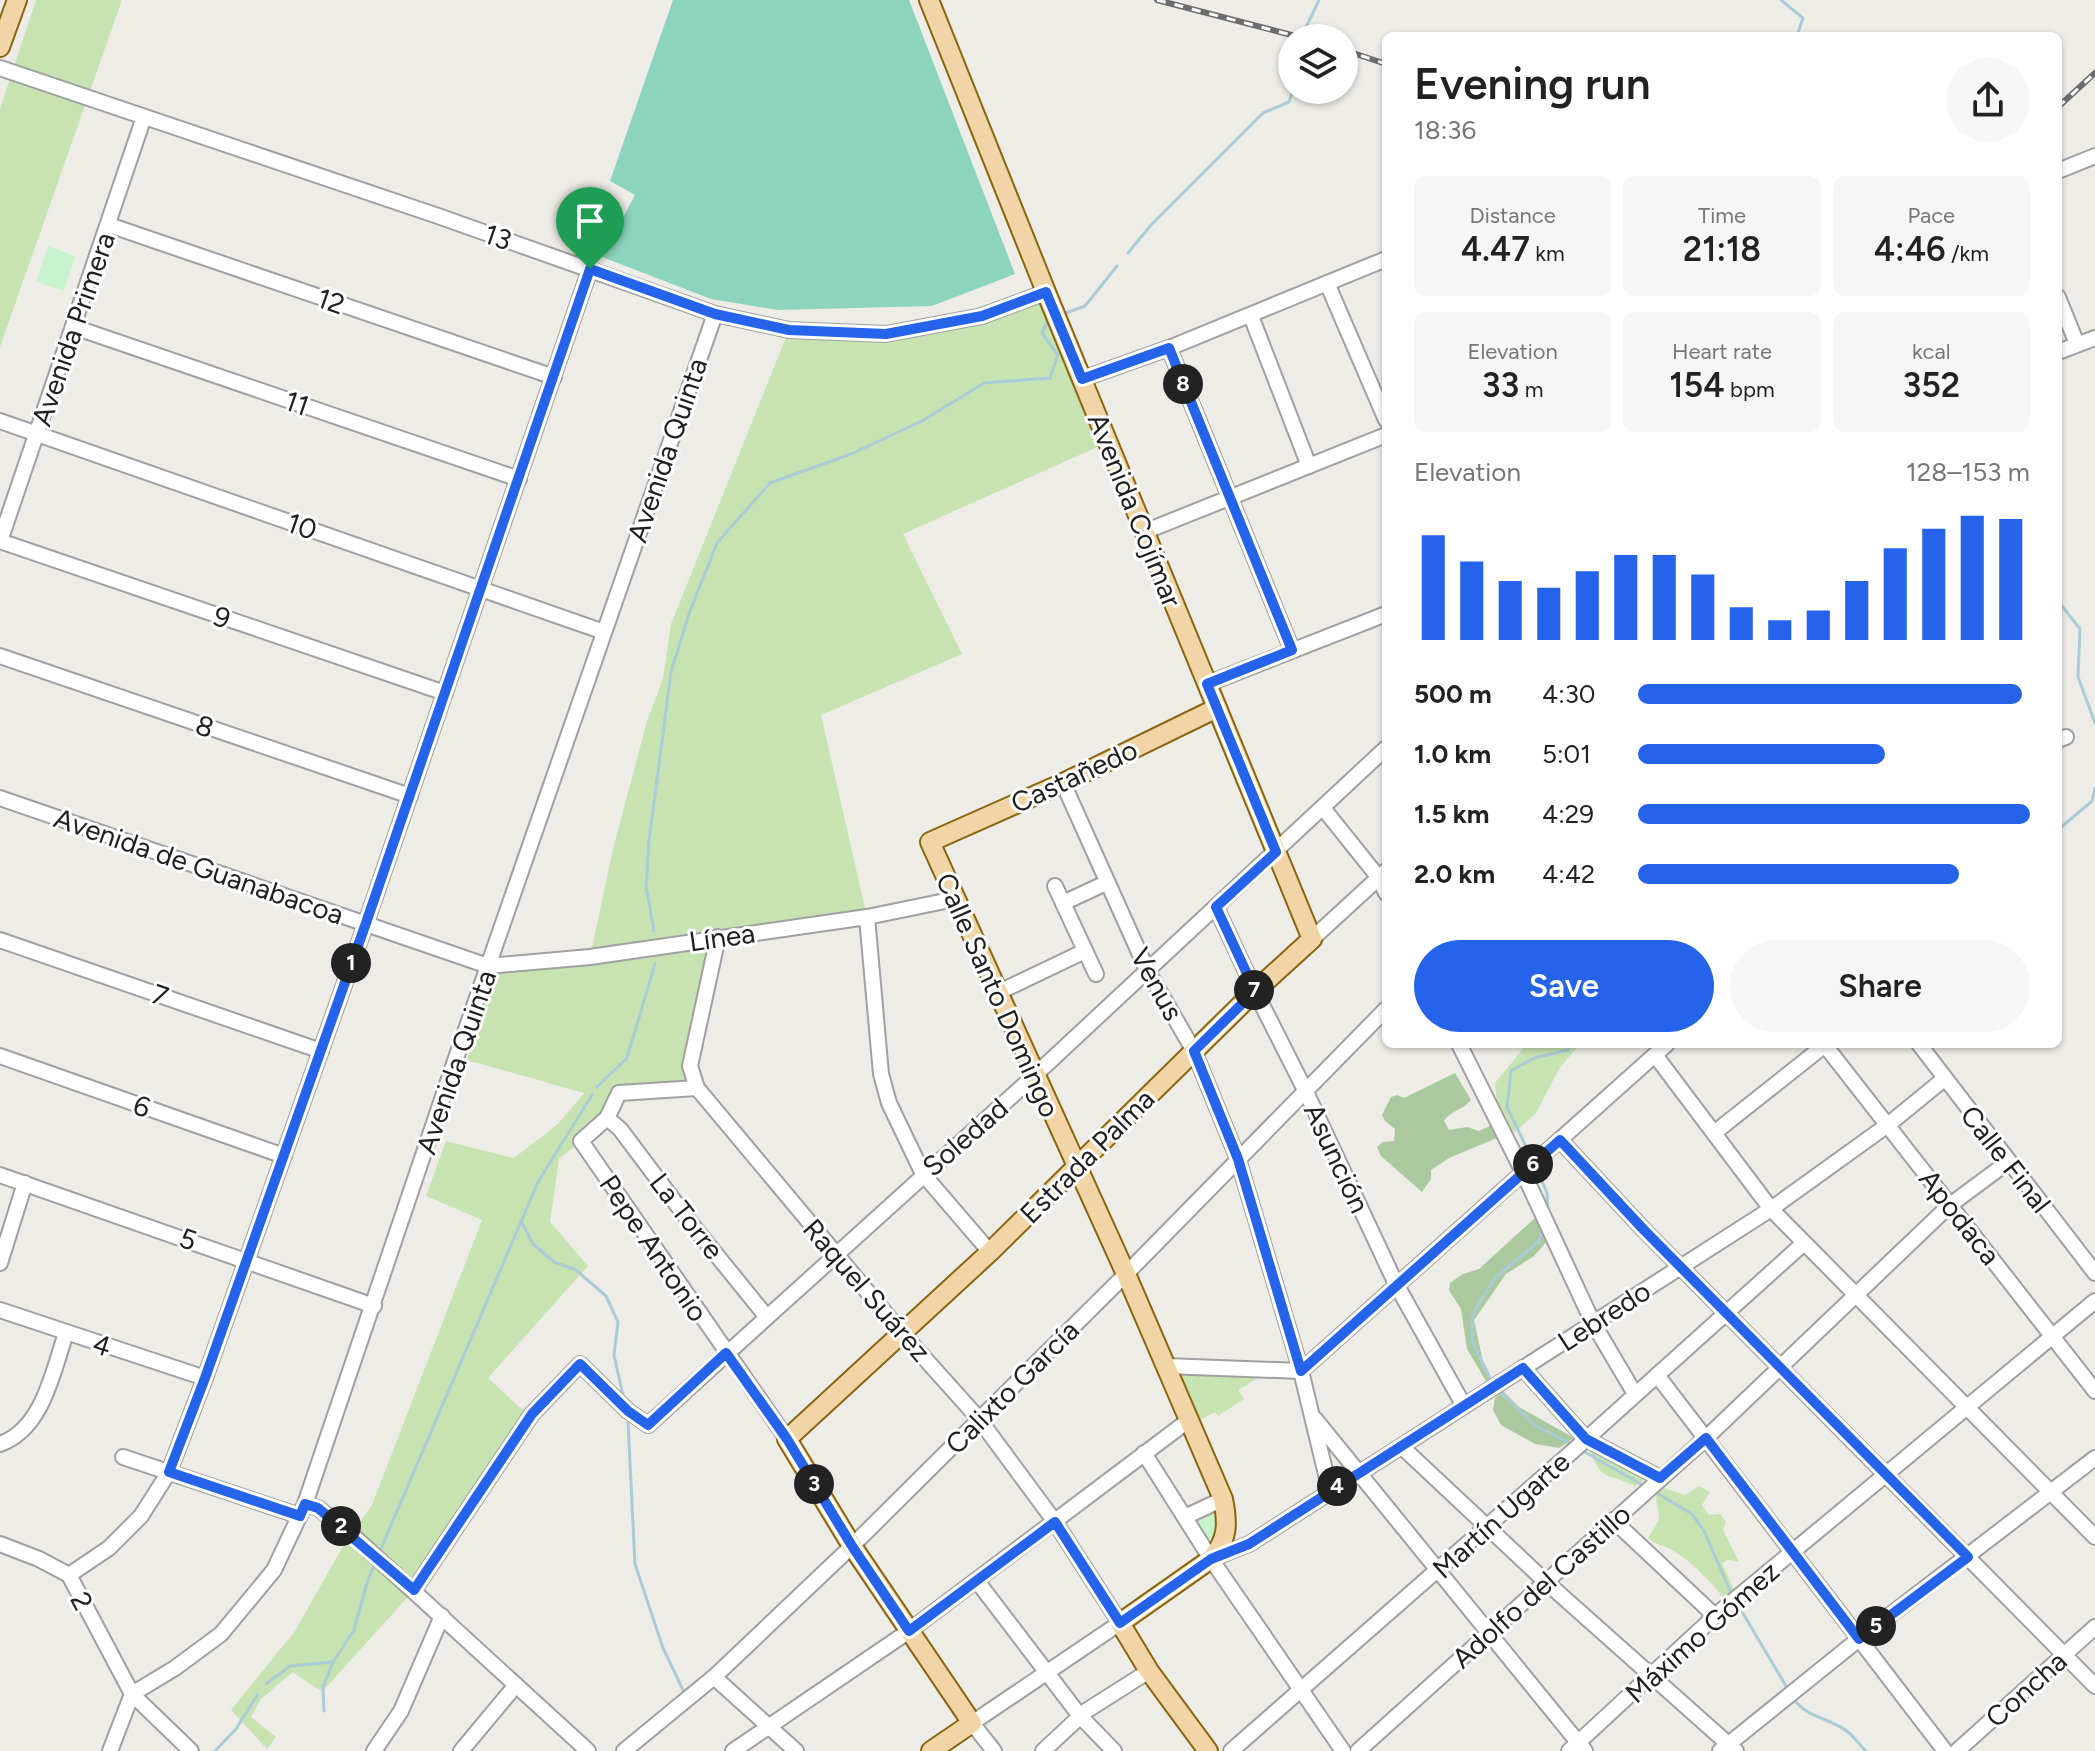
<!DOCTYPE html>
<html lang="en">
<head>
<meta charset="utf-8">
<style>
  :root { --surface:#fff; --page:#f6f6f6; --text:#222; --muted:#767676; --accent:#2563eb }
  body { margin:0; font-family:Figtree,sans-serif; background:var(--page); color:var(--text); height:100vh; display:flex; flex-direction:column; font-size:30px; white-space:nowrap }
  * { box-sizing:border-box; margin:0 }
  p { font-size:26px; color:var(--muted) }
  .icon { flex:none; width:44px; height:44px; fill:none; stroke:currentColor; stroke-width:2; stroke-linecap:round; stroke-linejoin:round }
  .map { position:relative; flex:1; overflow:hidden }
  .side { position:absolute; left:1382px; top:32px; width:680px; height:1016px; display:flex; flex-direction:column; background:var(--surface); border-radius:12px; box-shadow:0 2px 6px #0004 }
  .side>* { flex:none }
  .controls { position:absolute; left:1278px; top:24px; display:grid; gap:16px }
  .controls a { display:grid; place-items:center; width:80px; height:80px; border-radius:50%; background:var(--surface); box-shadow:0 2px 6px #0004; font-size:40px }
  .pin { position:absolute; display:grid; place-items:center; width:68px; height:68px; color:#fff; margin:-82px -34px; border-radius:50% 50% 50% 0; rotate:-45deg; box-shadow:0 0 8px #0007 }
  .pin .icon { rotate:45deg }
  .km { position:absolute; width:40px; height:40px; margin:-20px; border-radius:50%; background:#222; color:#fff; font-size:22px; line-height:40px; text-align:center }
  .round { display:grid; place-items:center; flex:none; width:84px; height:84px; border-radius:42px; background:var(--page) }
  .overview { display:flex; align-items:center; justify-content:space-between; height:136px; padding:0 32px }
  h1 { font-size:44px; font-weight:600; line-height:60px }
  .stats { display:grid; grid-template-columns:repeat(3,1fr); gap:12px; height:136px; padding:8px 32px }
  .stats div { display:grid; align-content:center; border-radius:12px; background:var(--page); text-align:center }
  .stats b { font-size:34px; font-weight:600 }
  .stats small { font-size:22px; font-weight:400 }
  .stats p { font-size:22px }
  .chart { height:224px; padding:16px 32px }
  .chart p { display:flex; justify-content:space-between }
  .chart svg { width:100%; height:144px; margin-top:8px; stroke:var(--accent); stroke-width:6 }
  .action { display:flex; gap:16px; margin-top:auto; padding:16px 32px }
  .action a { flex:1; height:92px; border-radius:48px; background:var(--accent); color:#fff; font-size:32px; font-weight:600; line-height:92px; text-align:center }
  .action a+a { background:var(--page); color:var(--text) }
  ul { padding:0 32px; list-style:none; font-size:26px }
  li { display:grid; grid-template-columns:128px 96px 1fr; align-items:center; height:60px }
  li i { height:20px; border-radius:10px; background:var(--accent) }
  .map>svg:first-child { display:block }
  .grass { fill:#c7e3b1 }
  .forest { fill:#aac99f }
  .park { fill:#c8f4cd }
  .pitch { fill:#8cd5bc }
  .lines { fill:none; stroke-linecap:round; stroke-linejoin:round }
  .stream { stroke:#abcbd7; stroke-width:3 }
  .minor-casing { stroke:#a0a0a0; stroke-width:18 }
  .major-casing { stroke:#896610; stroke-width:22 }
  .minor { stroke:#fff; stroke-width:14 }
  .major { stroke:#f2d5a7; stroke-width:18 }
  .rail-casing { stroke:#6d6d6d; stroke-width:6 }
  .rail { stroke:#fff; stroke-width:3; stroke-dasharray:9; stroke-linecap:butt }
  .route-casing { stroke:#fff; stroke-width:16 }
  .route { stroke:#2563eb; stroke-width:10 }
  .labels { text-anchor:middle; stroke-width:6; stroke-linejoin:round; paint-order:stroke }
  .street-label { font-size:28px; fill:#1f1f1f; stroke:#fff }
</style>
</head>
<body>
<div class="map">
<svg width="2095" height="1751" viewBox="0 0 2095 1751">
  <rect width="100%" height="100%" fill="#eeece6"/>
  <g class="grass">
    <path d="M36,0H122L0,347V109Z"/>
    <path d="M1042,298L1104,444L903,534L962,654L821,715L867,917L718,937L687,1066L697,1088L619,1093L581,1141L559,1159L550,1222L588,1266L488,1378L519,1407L532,1414L414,1590L322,1692L293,1672L261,1699L251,1717L276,1737L267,1749L231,1710L295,1631L342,1548L372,1505L482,1220L426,1196L446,1141L514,1158L558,1124L584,1093L467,1060L494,970L590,957L613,849L647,721L663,678L671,624L789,330L886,334Z"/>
    <path d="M1527,1044H1580L1559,1069L1536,1113L1514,1133L1497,1105L1495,1083Z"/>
    <path d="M1183,1370L1256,1375L1258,1378L1238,1390L1244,1399L1218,1416L1215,1412L1200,1420L1181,1375Z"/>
    <path d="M1587,1445L1646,1479L1635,1486C1601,1470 1604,1484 1587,1445Z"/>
    <path d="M1699,1486L1710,1492L1702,1505L1709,1515L1720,1514L1726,1522L1723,1530L1739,1562L1728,1560L1722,1563L1736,1594L1726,1601C1711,1582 1692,1561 1670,1549C1661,1544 1655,1545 1648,1538L1659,1520C1660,1507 1651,1497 1661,1487L1685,1495Z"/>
  </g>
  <g class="forest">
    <path d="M1455,1073L1471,1100C1463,1110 1451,1110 1444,1121L1449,1130L1467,1127L1479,1131L1492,1125L1497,1138L1449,1158L1431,1170V1179L1422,1192L1381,1156L1377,1147L1383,1142L1394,1141L1395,1129L1385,1121L1382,1115L1391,1097L1397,1095L1404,1098Z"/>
    <path d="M1537,1216L1549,1239L1534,1256L1506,1274L1474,1320L1485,1371L1490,1380L1486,1381L1467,1349L1461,1309L1449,1290L1450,1283L1463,1274L1479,1269Z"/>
    <path d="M1503,1391L1519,1407L1574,1438L1559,1448L1535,1444L1501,1425L1493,1410L1495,1398Z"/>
  </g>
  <g class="park">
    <path d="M48,246L75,256L64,291L36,282Z"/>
    <path d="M1220,1506L1222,1523L1211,1548L1193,1519Z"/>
  </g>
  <path class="pitch" d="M673,0H909L1015,274L932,306L778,310L711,299L602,257L635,195L610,181Z"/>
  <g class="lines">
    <g class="stream">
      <path d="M1781,0L1803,18L1797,36"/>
      <path d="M1301,38L1319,0"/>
      <path d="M1128,253L1151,225L1263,113L1289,102L1293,90"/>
      <path d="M1063,314L1085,306L1117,266"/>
      <path d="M2058,601L2080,629L2078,677L2095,723"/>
      <path d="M2058,830L2092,801L2095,788"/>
      <path d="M654,931L646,886L649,841L671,672L690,611L717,543L770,483L851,454L922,421L984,383L1050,378L1058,355L1042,333L1049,319"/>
      <path d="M597,1087L627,1058L655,964"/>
      <path d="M1531,1157L1507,1107L1511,1071L1534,1058L1568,1050L1570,1044"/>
      <path d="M1537,1169L1547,1193L1548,1214"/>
      <path d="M521,1221L533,1244L554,1262L576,1270L606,1296L618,1322L614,1355L624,1400"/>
      <path d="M1492,1382L1472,1341V1315L1495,1278L1538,1242L1543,1230"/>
      <path d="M1499,1391L1535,1425L1573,1445"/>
      <path d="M628,1422L635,1564L663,1648L684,1692"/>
      <path d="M1583,1451L1646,1487"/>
      <path d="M1652,1490L1692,1514L1704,1531L1732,1595"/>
      <path d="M380,1551L538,1182L592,1095"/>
      <path d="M1738,1605L1789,1691"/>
      <path d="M266,1684L290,1666L332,1662"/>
      <path d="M1793,1698C1806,1718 1831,1718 1848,1732C1854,1737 1860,1745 1866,1751"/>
      <path d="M324,1711L323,1687L333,1662L354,1630L367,1583L373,1568"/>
      <path d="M215,1751L236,1729L258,1694"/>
    </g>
    <g class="minor-casing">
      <g id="minor">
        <path d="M0,68L438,216L715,314L789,330L886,334L982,316L1046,292"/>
        <path d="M2058,171L2095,156"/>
        <path d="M109,225L554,377"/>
        <path d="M1327,283L1386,420"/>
        <path d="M2058,297L2077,344"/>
        <path d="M1251,316L1309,466"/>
        <path d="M74,327L519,479"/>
        <path d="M1169,348L1292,650"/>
        <path d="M2058,352L2095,338"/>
        <path d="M1082,379L1169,348L1386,259"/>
        <path d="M0,421L604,632"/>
        <path d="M1144,532L1386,435"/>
        <path d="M0,541L445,693"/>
        <path d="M0,541L144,117"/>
        <path d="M0,656L410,796"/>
        <path d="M1207,684L1386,614"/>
        <path d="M2058,740L2066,737"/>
        <path d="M1063,783L1147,970L1194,1051L1238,1159L1301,1371L1330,1491"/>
        <path d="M0,798L488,966L590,957L867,917L955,899"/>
        <path d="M1323,808L1379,878L1386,893"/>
        <path d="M1055,886L1096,974"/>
        <path d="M1063,903L1106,883"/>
        <path d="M1216,907L1255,991L1305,1090L1396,1284L1464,1406"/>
        <path d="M867,917L881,1074L889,1103L923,1174L990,1252"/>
        <path d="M718,937L690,1066L697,1088L902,1333L979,1419L1055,1522L1120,1623L972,1723L994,1751"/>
        <path d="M1312,939L1386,871"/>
        <path d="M0,940L321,1051"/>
        <path d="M997,993L1085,951"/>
        <path d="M1459,1044L1523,1172L1593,1323L1635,1394"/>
        <path d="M1824,1044L2095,1391"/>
        <path d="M1919,1044L2095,1273"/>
        <path d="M1655,1055L1771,1209L2095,1537"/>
        <path d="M0,1056L284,1156"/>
        <path d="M697,1088L619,1093L607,1118L581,1141L787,1439"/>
        <path d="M607,1118L620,1129L693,1226L766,1316"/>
        <path d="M1714,1133L1825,1045"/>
        <path d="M1560,1140L1644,1230L2095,1686"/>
        <path d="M0,1175L374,1306"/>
        <path d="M0,1263L25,1183"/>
        <path d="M0,1310L205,1378"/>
        <path d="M1166,1366L1301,1371L1667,1044"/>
        <path d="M1523,1368L1586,1439L1660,1478"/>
        <path d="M1657,1375L1945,1751"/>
        <path d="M1315,1419L1585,1751"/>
        <path d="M0,1444C43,1429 53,1371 66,1333"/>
        <path d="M1402,1447L1545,1581L1736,1751"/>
        <path d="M1144,1453L1211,1559L1343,1751"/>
        <path d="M123,1457L300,1516"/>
        <path d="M305,1504L318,1508L351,1534L588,1751"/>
        <path d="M1185,1517L1223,1499"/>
        <path d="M1613,1520L1715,1616"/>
        <path d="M0,1544L39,1559L69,1575L132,1694L191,1751"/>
        <path d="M1211,1559L1249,1544L1771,1209L1889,1124L1944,1079"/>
        <path d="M69,1575L109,1548L141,1516L169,1472L205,1378L366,923L590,269"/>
        <path d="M977,1581L1080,1716L1114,1751"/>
        <path d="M414,1590L532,1414L580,1364L628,1411L648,1425L1034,1076L1386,748"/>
        <path d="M714,1677L796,1751"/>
        <path d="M110,1751L132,1694L175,1668L221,1634L274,1570L305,1504L455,1061L715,314"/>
        <path d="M374,1751L401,1711L442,1616"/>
        <path d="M461,1751L516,1685"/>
        <path d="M624,1751L714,1677L852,1546L1126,1274L1386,1009"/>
        <path d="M733,1751L909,1631L1189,1420"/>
        <path d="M1043,1751L1086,1711L1149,1671"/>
        <path d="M1231,1751L1574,1450L1804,1243"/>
        <path d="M1358,1751L1706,1438L1950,1205L2008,1162"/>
        <path d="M1569,1751L1715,1616L2095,1301"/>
        <path d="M1720,1751L1859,1639L2095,1458"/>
        <path d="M1957,1751L2095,1627"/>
      </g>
    </g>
    <g class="major-casing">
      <g id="major">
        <path d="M929,0L1046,292L1312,939L1255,991L990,1252L787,1439L852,1546L972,1723L931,1751"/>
        <path d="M0,47L17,0"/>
        <path d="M1208,1751L1149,1671L1120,1623L1211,1559C1228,1540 1228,1524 1223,1499L1126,1274L930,842L1063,783L1217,708"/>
      </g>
    </g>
    <use href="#minor" class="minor"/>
    <use href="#major" class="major"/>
    <g class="rail-casing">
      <g id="rail">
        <path d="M1157,0L1303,38"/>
        <path d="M1344,50L1386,64"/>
        <path d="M2058,107L2095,73"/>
      </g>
    </g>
    <use href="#rail" class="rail"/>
  </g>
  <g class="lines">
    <g class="route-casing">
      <path id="route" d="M590,269L715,314L789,330L886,334L982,316L1046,292L1082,379L1169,348L1292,650L1207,684L1276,852L1216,907L1255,991L1194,1051L1238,1159L1301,1371L1560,1140L1644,1230L1968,1557L1859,1639L1706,1438L1660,1478L1586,1439L1523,1368L1249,1544L1211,1559L1120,1623L1055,1522L909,1631L852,1546L787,1439L726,1353L648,1425L628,1411L580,1364L532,1414L414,1590L318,1508L305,1504L300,1516L169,1472L205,1378L366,923Z"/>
    </g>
    <use href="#route" class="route"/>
  </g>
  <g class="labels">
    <g class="street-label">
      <text transform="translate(498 237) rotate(19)" y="10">13</text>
      <text transform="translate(331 301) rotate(19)" y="10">12</text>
      <text transform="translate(73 329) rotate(-71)" y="10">Avenida Primera</text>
      <text transform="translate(297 403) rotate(19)" y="10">11</text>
      <text transform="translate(667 450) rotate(-71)" y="10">Avenida Quinta</text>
      <text transform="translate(1135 510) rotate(68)" y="10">Avenida Cojímar</text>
      <text transform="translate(302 526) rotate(19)" y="10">10</text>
      <text transform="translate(222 617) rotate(19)" y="10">9</text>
      <text transform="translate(205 726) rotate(19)" y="10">8</text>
      <text transform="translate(1074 776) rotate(-25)" y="10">Castañedo</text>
      <text transform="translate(199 866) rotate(19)" y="10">Avenida de Guanabacoa</text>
      <text transform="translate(722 937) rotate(-8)" y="10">Línea</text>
      <text transform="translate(1157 984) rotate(61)" y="10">Venus</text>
      <text transform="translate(160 995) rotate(19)" y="10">7</text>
      <text transform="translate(998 995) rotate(66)" y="10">Calle Santo Domingo</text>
      <text transform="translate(456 1062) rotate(-71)" y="10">Avenida Quinta</text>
      <text transform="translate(142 1106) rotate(19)" y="10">6</text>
      <text transform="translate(965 1137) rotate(-41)" y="10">Soledad</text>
      <text transform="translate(1087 1156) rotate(-45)" y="10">Estrada Palma</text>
      <text transform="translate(1337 1158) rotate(65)" y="10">Asunción</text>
      <text transform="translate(2006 1159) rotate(52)" y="10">Calle Final</text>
      <text transform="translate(687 1216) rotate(52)" y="10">La Torre</text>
      <text transform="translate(1960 1217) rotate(52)" y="10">Apodaca</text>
      <text transform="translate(188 1239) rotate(19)" y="10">5</text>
      <text transform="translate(654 1248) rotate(56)" y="10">Pepe Antonio</text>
      <text transform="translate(867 1290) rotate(49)" y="10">Raquel Suárez</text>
      <text transform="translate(1604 1316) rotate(-33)" y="10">Lebredo</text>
      <text transform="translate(102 1345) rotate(18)" y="10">4</text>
      <text transform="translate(1012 1387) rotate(-45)" y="10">Calixto García</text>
      <text transform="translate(1501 1515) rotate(-42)" y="10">Martín Ugarte</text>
      <text transform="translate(1541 1586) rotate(-42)" y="10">Adolfo del Castillo</text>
      <text transform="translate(82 1601) rotate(62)" y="10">2</text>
      <text transform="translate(1702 1632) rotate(-42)" y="10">Máximo Gómez</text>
      <text transform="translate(2026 1689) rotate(-42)" y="10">Concha</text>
    </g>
  </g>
</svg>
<div class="controls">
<a><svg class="icon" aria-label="layers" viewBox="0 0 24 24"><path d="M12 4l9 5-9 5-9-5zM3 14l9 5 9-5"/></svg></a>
</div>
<div class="pin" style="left:590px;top:269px;background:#1e9e55"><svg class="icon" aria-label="arrive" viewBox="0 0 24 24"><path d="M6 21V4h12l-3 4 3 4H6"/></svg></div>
<b class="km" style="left:351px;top:963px">1</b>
<b class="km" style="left:341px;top:1526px">2</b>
<b class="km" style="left:814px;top:1484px">3</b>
<b class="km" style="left:1337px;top:1486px">4</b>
<b class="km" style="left:1876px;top:1626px">5</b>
<b class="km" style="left:1533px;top:1164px">6</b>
<b class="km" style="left:1254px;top:990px">7</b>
<b class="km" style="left:1183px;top:384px">8</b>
<section class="side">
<div class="overview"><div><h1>Evening run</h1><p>18:36</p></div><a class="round"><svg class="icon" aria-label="share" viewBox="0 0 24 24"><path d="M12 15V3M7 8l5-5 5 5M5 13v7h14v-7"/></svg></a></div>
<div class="stats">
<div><p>Distance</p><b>4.47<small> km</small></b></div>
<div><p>Time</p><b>21:18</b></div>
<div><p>Pace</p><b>4:46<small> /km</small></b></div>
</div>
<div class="stats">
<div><p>Elevation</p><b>33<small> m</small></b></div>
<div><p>Heart rate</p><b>154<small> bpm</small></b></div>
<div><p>kcal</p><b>352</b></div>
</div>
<div class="chart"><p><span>Elevation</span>128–153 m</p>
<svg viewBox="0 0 160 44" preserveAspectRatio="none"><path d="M5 44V12M15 44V20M25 44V26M35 44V28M45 44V23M55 44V18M65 44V18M75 44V24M85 44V34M95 44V38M105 44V35M115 44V26M125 44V16M135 44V10M145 44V6M155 44V7"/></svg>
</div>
<ul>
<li><b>500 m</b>4:30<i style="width:98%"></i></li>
<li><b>1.0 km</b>5:01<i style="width:63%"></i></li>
<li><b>1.5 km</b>4:29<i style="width:100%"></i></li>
<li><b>2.0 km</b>4:42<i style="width:82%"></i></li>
</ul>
<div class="action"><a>Save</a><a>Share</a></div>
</section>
</div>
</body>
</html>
